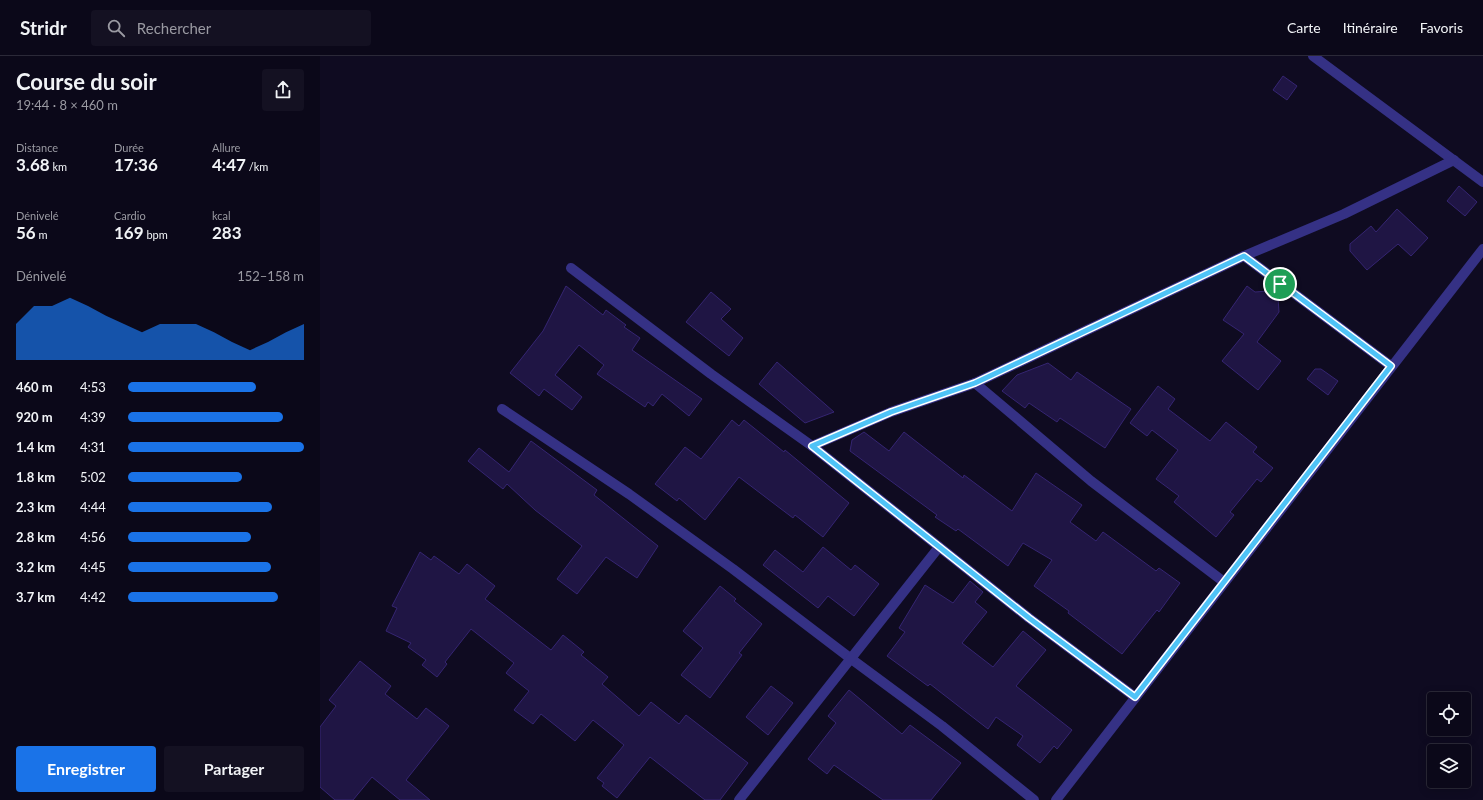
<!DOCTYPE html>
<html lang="fr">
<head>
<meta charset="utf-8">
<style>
  :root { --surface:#0b0819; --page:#141122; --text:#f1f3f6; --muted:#9a9aa2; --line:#2b2938; --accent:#1a73e8 }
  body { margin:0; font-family:Lato,sans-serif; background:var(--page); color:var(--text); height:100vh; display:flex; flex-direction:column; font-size:15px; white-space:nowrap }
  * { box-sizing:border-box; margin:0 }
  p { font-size:13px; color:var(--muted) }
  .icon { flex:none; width:22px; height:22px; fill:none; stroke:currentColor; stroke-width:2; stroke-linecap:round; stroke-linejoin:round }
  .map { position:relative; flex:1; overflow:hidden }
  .details { display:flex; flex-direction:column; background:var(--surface); width:320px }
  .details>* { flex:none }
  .fabs { position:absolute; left:1107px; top:636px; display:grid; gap:8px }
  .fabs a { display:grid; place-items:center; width:44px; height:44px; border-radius:4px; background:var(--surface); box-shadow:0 2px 10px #0003,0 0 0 1px var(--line); font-size:20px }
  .pin { position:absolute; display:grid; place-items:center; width:34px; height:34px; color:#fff; margin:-17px; border:2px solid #fff; border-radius:50%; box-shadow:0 1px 4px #0007 }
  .round { display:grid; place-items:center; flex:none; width:42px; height:42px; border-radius:4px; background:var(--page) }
  .head { display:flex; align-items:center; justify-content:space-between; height:68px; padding:0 16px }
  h1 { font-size:22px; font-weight:700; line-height:30px }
  .metrics { display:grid; grid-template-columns:repeat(3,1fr); gap:6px; height:68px; padding:4px 16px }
  .metrics div { display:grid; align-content:center }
  .metrics b { font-size:17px; font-weight:700 }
  .metrics small { font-size:11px; font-weight:400 }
  .metrics p { font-size:11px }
  .chart { height:112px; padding:8px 16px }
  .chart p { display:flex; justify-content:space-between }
  .chart svg { width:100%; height:72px; margin-top:4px; fill:var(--accent); opacity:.7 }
  .button { display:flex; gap:8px; margin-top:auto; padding:8px 16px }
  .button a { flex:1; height:46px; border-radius:4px; background:var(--accent); color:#fff; font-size:16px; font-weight:700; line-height:46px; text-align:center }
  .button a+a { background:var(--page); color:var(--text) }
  ul { padding:0 16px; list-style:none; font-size:13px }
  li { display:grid; grid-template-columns:64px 48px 1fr; align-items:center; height:30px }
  li i { height:10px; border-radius:5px; background:var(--accent) }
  header { display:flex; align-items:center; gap:24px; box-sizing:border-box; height:56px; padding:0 20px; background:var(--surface); border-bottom:1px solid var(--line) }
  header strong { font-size:19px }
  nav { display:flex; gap:22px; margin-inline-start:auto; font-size:14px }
  .search { width:280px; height:36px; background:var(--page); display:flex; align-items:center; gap:10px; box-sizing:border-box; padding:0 14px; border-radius:4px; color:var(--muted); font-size:15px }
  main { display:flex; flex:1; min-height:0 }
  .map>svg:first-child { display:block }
  .building { fill:#1f1544; stroke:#352572 }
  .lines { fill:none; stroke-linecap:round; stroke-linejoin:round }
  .minor { stroke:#353185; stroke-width:10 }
  .route-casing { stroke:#fff; stroke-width:8 }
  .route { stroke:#4fc3f7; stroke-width:5 }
</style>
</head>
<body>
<header>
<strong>Stridr</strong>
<div class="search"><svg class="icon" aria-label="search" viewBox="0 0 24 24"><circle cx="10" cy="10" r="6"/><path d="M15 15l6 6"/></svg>Rechercher</div>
<nav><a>Carte</a><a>Itinéraire</a><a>Favoris</a></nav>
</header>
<main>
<section class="details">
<div class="head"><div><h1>Course du soir</h1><p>19:44 · 8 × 460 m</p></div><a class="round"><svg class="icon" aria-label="share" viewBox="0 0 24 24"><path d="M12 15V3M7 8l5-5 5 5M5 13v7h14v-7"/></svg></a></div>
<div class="metrics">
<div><p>Distance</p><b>3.68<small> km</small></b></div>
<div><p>Durée</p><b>17:36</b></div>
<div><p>Allure</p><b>4:47<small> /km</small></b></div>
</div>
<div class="metrics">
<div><p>Dénivelé</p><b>56<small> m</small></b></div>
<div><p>Cardio</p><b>169<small> bpm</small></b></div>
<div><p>kcal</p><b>283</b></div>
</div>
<div class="chart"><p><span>Dénivelé</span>152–158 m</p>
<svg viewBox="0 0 160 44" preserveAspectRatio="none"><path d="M0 44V22L10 11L20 11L30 6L40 11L50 17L60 22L70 27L80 22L90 22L100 22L110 27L120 33L130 38L140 33L150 27L160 22V44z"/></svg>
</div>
<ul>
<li><b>460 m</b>4:53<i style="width:73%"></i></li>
<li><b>920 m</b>4:39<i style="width:88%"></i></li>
<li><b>1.4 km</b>4:31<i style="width:100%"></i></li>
<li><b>1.8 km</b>5:02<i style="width:65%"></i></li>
<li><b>2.3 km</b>4:44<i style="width:82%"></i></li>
<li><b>2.8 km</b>4:56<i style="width:70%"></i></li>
<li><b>3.2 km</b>4:45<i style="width:81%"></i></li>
<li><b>3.7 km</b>4:42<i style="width:85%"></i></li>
</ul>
<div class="button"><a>Enregistrer</a><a>Partager</a></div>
</section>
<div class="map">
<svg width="1163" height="744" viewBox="0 0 1163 744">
  <rect width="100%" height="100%" fill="#0f0b21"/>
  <g class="building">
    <path d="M963,20L977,30L967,44L953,34Z"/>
    <path d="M1139,130L1157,146L1145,160L1127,145Z"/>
    <path d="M1077,153L1108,182L1091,200L1078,188L1047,214L1030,195V188L1051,170L1056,176Z"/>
    <path d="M246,230L283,259L286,254L306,269L304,271L320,282L312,294L382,343L369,360L342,338L333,350L328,346L325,351L277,318L284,309L259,289L235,319L262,341L252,354L224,333L219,340L190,317L223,275Z"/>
    <path d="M927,230L935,236L949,235L958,241L959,256L937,286L961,305L938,334L902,305L924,278L903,264Z"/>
    <path d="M391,236L411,253L401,263L423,282L409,300L366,266Z"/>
    <path d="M457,306L514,356L485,367L439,328Z"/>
    <path d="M728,307L751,324L757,316L811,353L785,392L740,362L737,366L709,347L705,352L682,335L697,319Z"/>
    <path d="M995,313H1001L1018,325L1008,339L987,323Z"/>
    <path d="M838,330L855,343L848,353L890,385L906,366L937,391L933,396L953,412L941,426L937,423L910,456L914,459L896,481L854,446L859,440L836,423L858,394L832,374L827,380L810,367Z"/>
    <path d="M412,364L419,370L424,364L464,396L465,394L529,447L503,481L475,459L473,462L419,421L385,464L359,442L357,445L335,428L365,391L381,403Z"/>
    <path d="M544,376L569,395L584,376L643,422L644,419L692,455L716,417L762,449L750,466L776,485L783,476L836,515L839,512L860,527L839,556L837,554L802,598L748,557L749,555L714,530L732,504L703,487L688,510L638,473L636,475L615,461L617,459L530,395L532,384Z"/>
    <path d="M211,385L277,434L274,439L338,490L317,522L286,501L257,538L237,523L262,490L215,454L187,428L183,433L148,405L159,392L189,416Z"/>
    <path d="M503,491L531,514L535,509L559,528L534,560L508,540L498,552L443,509L455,494L483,516Z"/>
    <path d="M100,496L111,504L114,500L139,518L147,508L175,530L165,543L231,594L243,579L264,596L261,599L288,621L282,628L319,660L331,646L359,668L366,659L428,707L400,744H385L330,701L297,742L282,730L284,727L277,722L304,689L273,664L255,685L221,658L213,668L194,654L209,635L186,617L194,607L151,573L125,606L127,608L117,621L102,609L106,604L88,591L91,587L66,575L77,552L72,550Z"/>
    <path d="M650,525L663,536L655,546L667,556L642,587L673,611L703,575L726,594L696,630L752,674L737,693L734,690L720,707L697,689L703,680L676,661L668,673L610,628L608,630L567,600L585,576L579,572L605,529L633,547Z"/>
    <path d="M400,530L416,543L414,545L442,568L419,597L422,599L390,642L361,619L383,592L363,575Z"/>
    <path d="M40,605L71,630L65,638L97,663L106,652L129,670L86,724L110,744H80L52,721L33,744H15L0,731V671L16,650L9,644Z"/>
    <path d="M451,630L473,647L448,679L426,661Z"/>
    <path d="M529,634L582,678L590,669L641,707L611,744H563L514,709L507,718L488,703L516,667L508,660Z"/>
  </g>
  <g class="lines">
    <g class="minor">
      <path d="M993,0L1163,126"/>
      <path d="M924,200L1071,310"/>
      <path d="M251,212L391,318L492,390L709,562L815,641"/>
      <path d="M655,327L771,425L904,526"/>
      <path d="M182,353L309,438L413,513L530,602L622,670L714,744"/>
      <path d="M492,390L571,356L655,327L924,200L1024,158L1134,104"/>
      <path d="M419,744L619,491"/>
      <path d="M736,744L1163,193"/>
    </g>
  </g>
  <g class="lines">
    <g class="route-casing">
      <path id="route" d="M924,200L1071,310L815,641L709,562L492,390L571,356L655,327Z"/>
    </g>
    <use href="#route" class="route"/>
  </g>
</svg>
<div class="fabs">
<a><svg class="icon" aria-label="locate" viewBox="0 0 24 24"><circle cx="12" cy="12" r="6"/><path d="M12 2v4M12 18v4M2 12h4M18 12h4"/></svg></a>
<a><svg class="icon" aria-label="layers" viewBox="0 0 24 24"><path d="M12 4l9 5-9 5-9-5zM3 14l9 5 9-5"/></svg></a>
</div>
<div class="pin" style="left:960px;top:228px;background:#1e9e55"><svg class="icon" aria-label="arrive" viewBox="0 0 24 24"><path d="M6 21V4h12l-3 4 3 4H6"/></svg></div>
</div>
</main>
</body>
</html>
